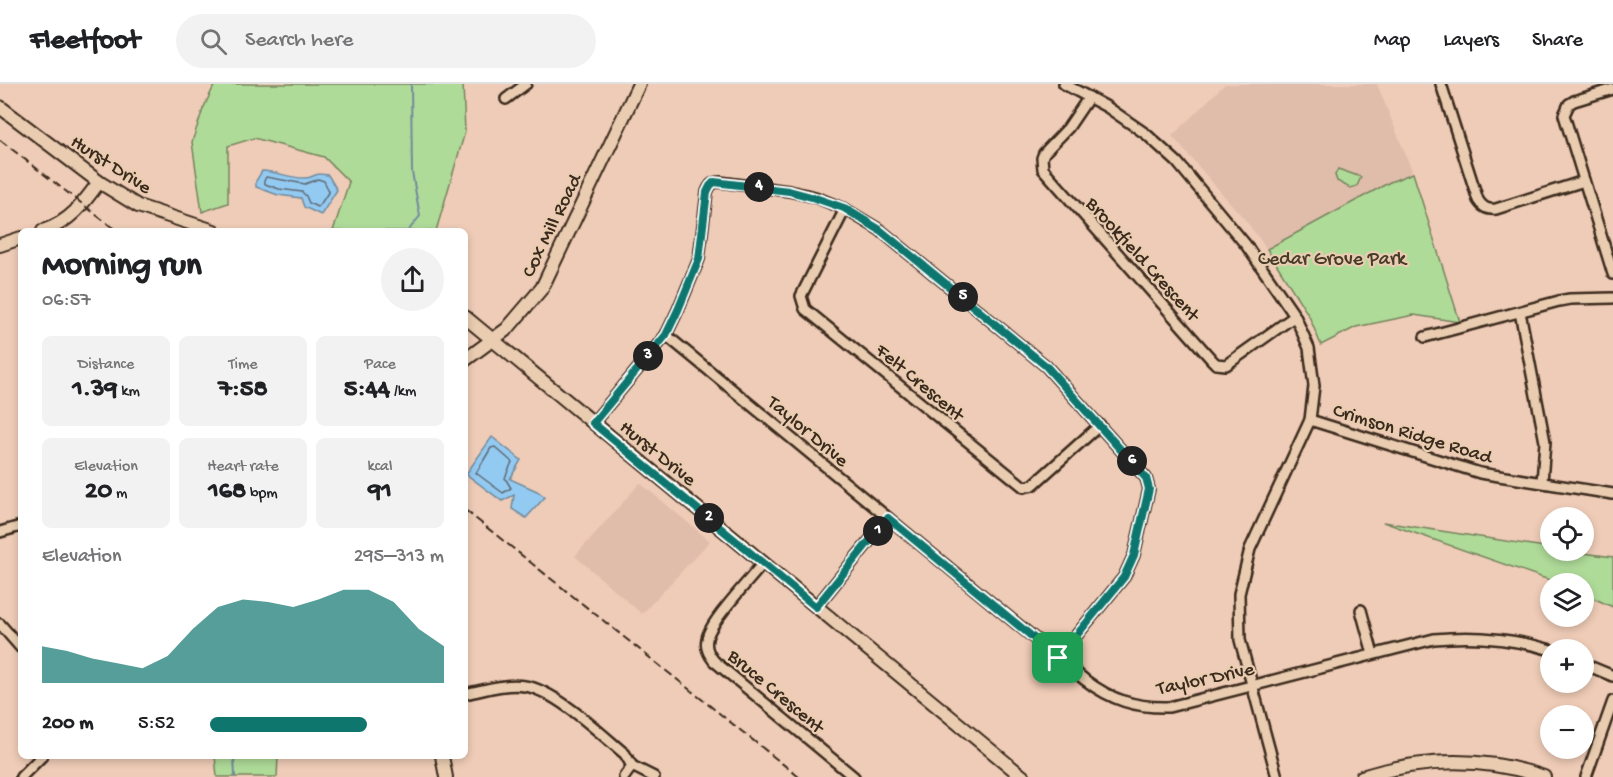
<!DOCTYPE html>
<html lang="en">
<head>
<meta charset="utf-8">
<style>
  :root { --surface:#fff; --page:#f2f2f2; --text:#202124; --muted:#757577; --line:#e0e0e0; --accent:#0f766e }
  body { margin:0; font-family:"Gochi Hand",sans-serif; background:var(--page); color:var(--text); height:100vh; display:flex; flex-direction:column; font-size:22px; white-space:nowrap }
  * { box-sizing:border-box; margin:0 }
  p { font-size:20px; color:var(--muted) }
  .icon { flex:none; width:33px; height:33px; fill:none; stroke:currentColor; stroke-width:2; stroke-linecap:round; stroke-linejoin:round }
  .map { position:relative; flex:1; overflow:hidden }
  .panel { position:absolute; left:18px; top:144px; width:450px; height:531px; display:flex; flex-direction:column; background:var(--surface); border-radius:9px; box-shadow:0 3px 9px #0003 }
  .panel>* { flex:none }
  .buttons { position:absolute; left:1540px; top:423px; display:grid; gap:12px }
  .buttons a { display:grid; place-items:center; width:54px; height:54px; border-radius:50%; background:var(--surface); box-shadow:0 3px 9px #0003; font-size:30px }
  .pin { position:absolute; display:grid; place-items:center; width:51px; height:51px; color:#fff; margin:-26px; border-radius:12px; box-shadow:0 3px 9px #0006 }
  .km { position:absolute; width:30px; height:30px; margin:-15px; border-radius:50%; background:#222; color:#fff; font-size:16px; line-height:30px; text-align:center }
  .round { display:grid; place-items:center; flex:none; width:63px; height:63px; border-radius:32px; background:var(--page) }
  .overview { display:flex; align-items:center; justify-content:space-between; height:102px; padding:0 24px }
  h1 { font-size:33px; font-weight:700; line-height:45px }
  .metrics { display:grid; grid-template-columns:repeat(3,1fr); gap:9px; height:102px; padding:6px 24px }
  .metrics div { display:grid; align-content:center; border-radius:9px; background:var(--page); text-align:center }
  .metrics b { font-size:26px; font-weight:700 }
  .metrics small { font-size:16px; font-weight:400 }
  .metrics p { font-size:16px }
  .chart { height:168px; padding:12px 24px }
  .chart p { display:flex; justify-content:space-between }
  .chart svg { width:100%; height:108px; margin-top:6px; fill:var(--accent); opacity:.7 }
  ul { padding:0 24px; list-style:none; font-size:20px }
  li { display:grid; grid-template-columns:96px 72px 1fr; align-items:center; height:45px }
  li i { height:15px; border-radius:8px; background:var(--accent) }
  header { display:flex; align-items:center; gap:36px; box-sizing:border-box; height:84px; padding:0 30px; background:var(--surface); border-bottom:2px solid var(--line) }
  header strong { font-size:28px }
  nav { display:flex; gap:33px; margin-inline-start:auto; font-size:21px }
  .search { width:420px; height:54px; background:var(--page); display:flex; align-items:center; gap:15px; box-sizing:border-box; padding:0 21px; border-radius:33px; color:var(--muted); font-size:22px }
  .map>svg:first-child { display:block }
  .built { fill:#e0bcab }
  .green { fill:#afdb99; stroke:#75825c; stroke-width:1.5 }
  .water { fill:#93caf2; stroke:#708a9d; stroke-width:1.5 }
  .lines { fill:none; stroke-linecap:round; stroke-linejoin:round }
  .shore { stroke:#5e6a73; stroke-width:1.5 }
  .stream { stroke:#708a9d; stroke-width:2 }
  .minor-casing { stroke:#3b2a1e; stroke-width:14 }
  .tertiary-casing { stroke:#3b2a1e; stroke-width:16 }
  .minor { stroke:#eacdb1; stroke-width:9 }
  .tertiary { stroke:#eacdb1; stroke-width:12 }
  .rail { stroke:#3b2a1e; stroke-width:2; stroke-dasharray:9 4.5; stroke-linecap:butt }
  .route-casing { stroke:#fff; stroke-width:12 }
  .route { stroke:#0f766e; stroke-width:8 }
  .labels { text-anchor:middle; stroke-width:4.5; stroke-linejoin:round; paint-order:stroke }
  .street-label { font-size:20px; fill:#3b2a1e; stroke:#eacdb1 }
  .park-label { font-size:20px; fill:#473c2a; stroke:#eacdb1 }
</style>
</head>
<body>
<header>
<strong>Fleetfoot</strong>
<div class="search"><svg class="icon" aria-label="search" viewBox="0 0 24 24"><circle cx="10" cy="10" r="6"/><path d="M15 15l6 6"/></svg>Search here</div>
<nav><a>Map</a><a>Layers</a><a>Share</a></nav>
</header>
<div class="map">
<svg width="1613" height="693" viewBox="0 0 1613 693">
  <rect width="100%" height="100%" fill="#efccb7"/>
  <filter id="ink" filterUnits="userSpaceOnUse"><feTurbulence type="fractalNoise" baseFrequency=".0167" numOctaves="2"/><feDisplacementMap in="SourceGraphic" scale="12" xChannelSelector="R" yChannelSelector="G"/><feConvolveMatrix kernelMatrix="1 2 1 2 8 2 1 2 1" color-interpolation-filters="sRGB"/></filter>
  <g filter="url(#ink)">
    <g class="built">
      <path d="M1225,0H1377L1413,89L1390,98L1267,165L1246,137L1172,52Z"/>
      <path d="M640,399L710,457L642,530L575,472Z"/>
    </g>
    <g class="green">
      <path d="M215,0H463L465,48L436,147H333L349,98L324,73L254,54L228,62V119L202,128L192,58L203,25Z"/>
      <path d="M1338,85L1361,93L1357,102L1350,104L1337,97L1335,91Z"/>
      <path d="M1413,89L1460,238L1414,231L1356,243L1321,261L1309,232L1267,165L1390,98Z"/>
      <path d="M1383,438L1551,464V466L1568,467L1613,473V523L1584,510V500L1558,499Z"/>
      <path d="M215,672H278L277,693H217Z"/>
    </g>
    <g class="water">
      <path d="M262,87C276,87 292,95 305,94C315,94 313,88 328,91L337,106L321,131L304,123L301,114L278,111L256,103V97Z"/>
      <path d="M492,353L521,376L510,395L537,407L545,413L526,434L512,425L514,411L502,417L466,390Z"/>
    </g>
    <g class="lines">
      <g class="shore">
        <path d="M266,93L305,100L318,95L324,97L329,107L320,121L317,123L309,119L306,112L302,108L279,105L265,100L264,97Z"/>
        <path d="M495,363L512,378L505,394L511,404L503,409L476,389L491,364Z"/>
      </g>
      <g class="stream">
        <path d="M408,147L420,132L412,88L411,0"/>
        <path d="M234,672L235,693"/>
      </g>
      <g class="minor-casing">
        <g id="minor">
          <path d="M1064,0L1107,23L1146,50L1177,78L1246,161L1295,232L1309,264L1314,302L1310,336L1250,465L1239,510L1240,556L1277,693"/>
          <path d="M1441,0L1478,116C1482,123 1487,126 1496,125L1584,97"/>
          <path d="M1613,5L1574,17L1569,20L1564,31L1613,190"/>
          <path d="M1089,13L1068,44L1044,69L1042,74L1043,85L1212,276L1216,280L1226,281L1295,232"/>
          <path d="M506,15L526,0"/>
          <path d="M845,125L801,212L805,225L1024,403L1033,401L1100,341"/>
          <path d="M1520,228L1545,358L1542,398"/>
          <path d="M666,251L1085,596C1111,616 1136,624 1169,623L1434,555C1474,551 1512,554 1551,566"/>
          <path d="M1425,253L1559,217L1570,215L1613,214"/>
          <path d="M1310,336L1480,389L1613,410"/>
          <path d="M593,339L666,251L678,226L699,175L707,108C710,101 712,98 720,98L789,107L815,113L845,125L880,146L1046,282L1146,394L1149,405L1134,471L1124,493L1058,574"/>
          <path d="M0,448L21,442"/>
          <path d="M763,479C751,495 709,538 707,555C705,563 709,571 714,577L854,693"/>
          <path d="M816,523L888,434"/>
          <path d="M1361,526L1373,570"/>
          <path d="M0,540L21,564"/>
          <path d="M1584,580L1613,592"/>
          <path d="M465,610C484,606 506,599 525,602C555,606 601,650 625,670L632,682L654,693"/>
          <path d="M21,693L42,672"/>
          <path d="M624,693L632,682"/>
          <path d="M1586,693L1613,617"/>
        </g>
      </g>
      <g class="tertiary-casing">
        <g id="tertiary">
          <path d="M0,23L99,98L138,122L214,147"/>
          <path d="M43,147C70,138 83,120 99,98"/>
          <path d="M0,161L21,154"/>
          <path d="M465,233L1023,693"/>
          <path d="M465,276L507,245L542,204L639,0"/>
          <path d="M442,672L446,693"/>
          <path d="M1362,693C1423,674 1483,672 1544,693"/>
        </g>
      </g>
      <use href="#minor" class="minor"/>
      <use href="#tertiary" class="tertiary"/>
      <g class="rail">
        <path d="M0,56L117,147"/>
        <path d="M465,426L799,693"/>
      </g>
    </g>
  </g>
  <g class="lines" filter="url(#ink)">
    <g class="route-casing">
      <path id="route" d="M714,98L789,107L815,114L844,124L880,146L1046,282L1146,394L1149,405L1134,471L1124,493L1058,574L888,434L816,523L593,339L666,251L678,226L699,175L707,108L710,102Z"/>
    </g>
    <use href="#route" class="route"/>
  </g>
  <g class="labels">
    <g class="street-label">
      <text transform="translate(112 79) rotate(33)" y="7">Hurst Drive</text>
      <text transform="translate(550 141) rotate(-64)" y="7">Cox Mill Road</text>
      <text transform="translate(1144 174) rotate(48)" y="7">Brookfield Crescent</text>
      <text transform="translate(921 297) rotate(40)" y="7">Felt Crescent</text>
      <text transform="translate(809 346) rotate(40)" y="7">Taylor Drive</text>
      <text transform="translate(1413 348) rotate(17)" y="7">Crimson Ridge Road</text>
      <text transform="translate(659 368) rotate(39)" y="7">Hurst Drive</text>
      <text transform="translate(1205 593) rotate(-12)" y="7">Taylor Drive</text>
      <text transform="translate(777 606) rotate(40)" y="7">Bruce Crescent</text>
    </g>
    <g class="park-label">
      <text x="1332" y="180">Cedar Grove Park</text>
    </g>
  </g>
</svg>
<div class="buttons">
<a><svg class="icon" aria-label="locate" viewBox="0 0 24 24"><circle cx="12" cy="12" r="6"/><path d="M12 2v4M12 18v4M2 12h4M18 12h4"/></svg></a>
<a><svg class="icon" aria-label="layers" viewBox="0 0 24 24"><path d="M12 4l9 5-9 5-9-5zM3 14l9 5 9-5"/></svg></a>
<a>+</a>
<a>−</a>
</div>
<div class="pin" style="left:1058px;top:574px;background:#1e9e55"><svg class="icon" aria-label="arrive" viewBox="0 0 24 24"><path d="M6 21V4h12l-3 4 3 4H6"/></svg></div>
<b class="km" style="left:878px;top:447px">1</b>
<b class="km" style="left:709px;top:434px">2</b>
<b class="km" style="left:648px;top:272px">3</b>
<b class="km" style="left:759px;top:103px">4</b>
<b class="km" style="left:963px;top:213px">5</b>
<b class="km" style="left:1132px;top:377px">6</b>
<section class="panel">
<div class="overview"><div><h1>Morning run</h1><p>06:57</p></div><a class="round"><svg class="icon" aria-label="share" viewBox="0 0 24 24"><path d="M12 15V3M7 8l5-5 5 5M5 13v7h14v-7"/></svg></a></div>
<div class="metrics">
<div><p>Distance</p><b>1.39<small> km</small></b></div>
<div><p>Time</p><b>7:58</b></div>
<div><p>Pace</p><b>5:44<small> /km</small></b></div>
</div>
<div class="metrics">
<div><p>Elevation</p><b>20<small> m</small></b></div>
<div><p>Heart rate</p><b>168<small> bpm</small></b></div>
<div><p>kcal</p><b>91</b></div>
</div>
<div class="chart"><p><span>Elevation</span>295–313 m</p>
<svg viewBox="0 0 160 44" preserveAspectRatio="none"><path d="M0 44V29L10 31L20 34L30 36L40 38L50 33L60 22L70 13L80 10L90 11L100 13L110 10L120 6L130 6L140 11L150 22L160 29V44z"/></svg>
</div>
<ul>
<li><b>200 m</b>5:52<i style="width:67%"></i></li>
</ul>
</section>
</div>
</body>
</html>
